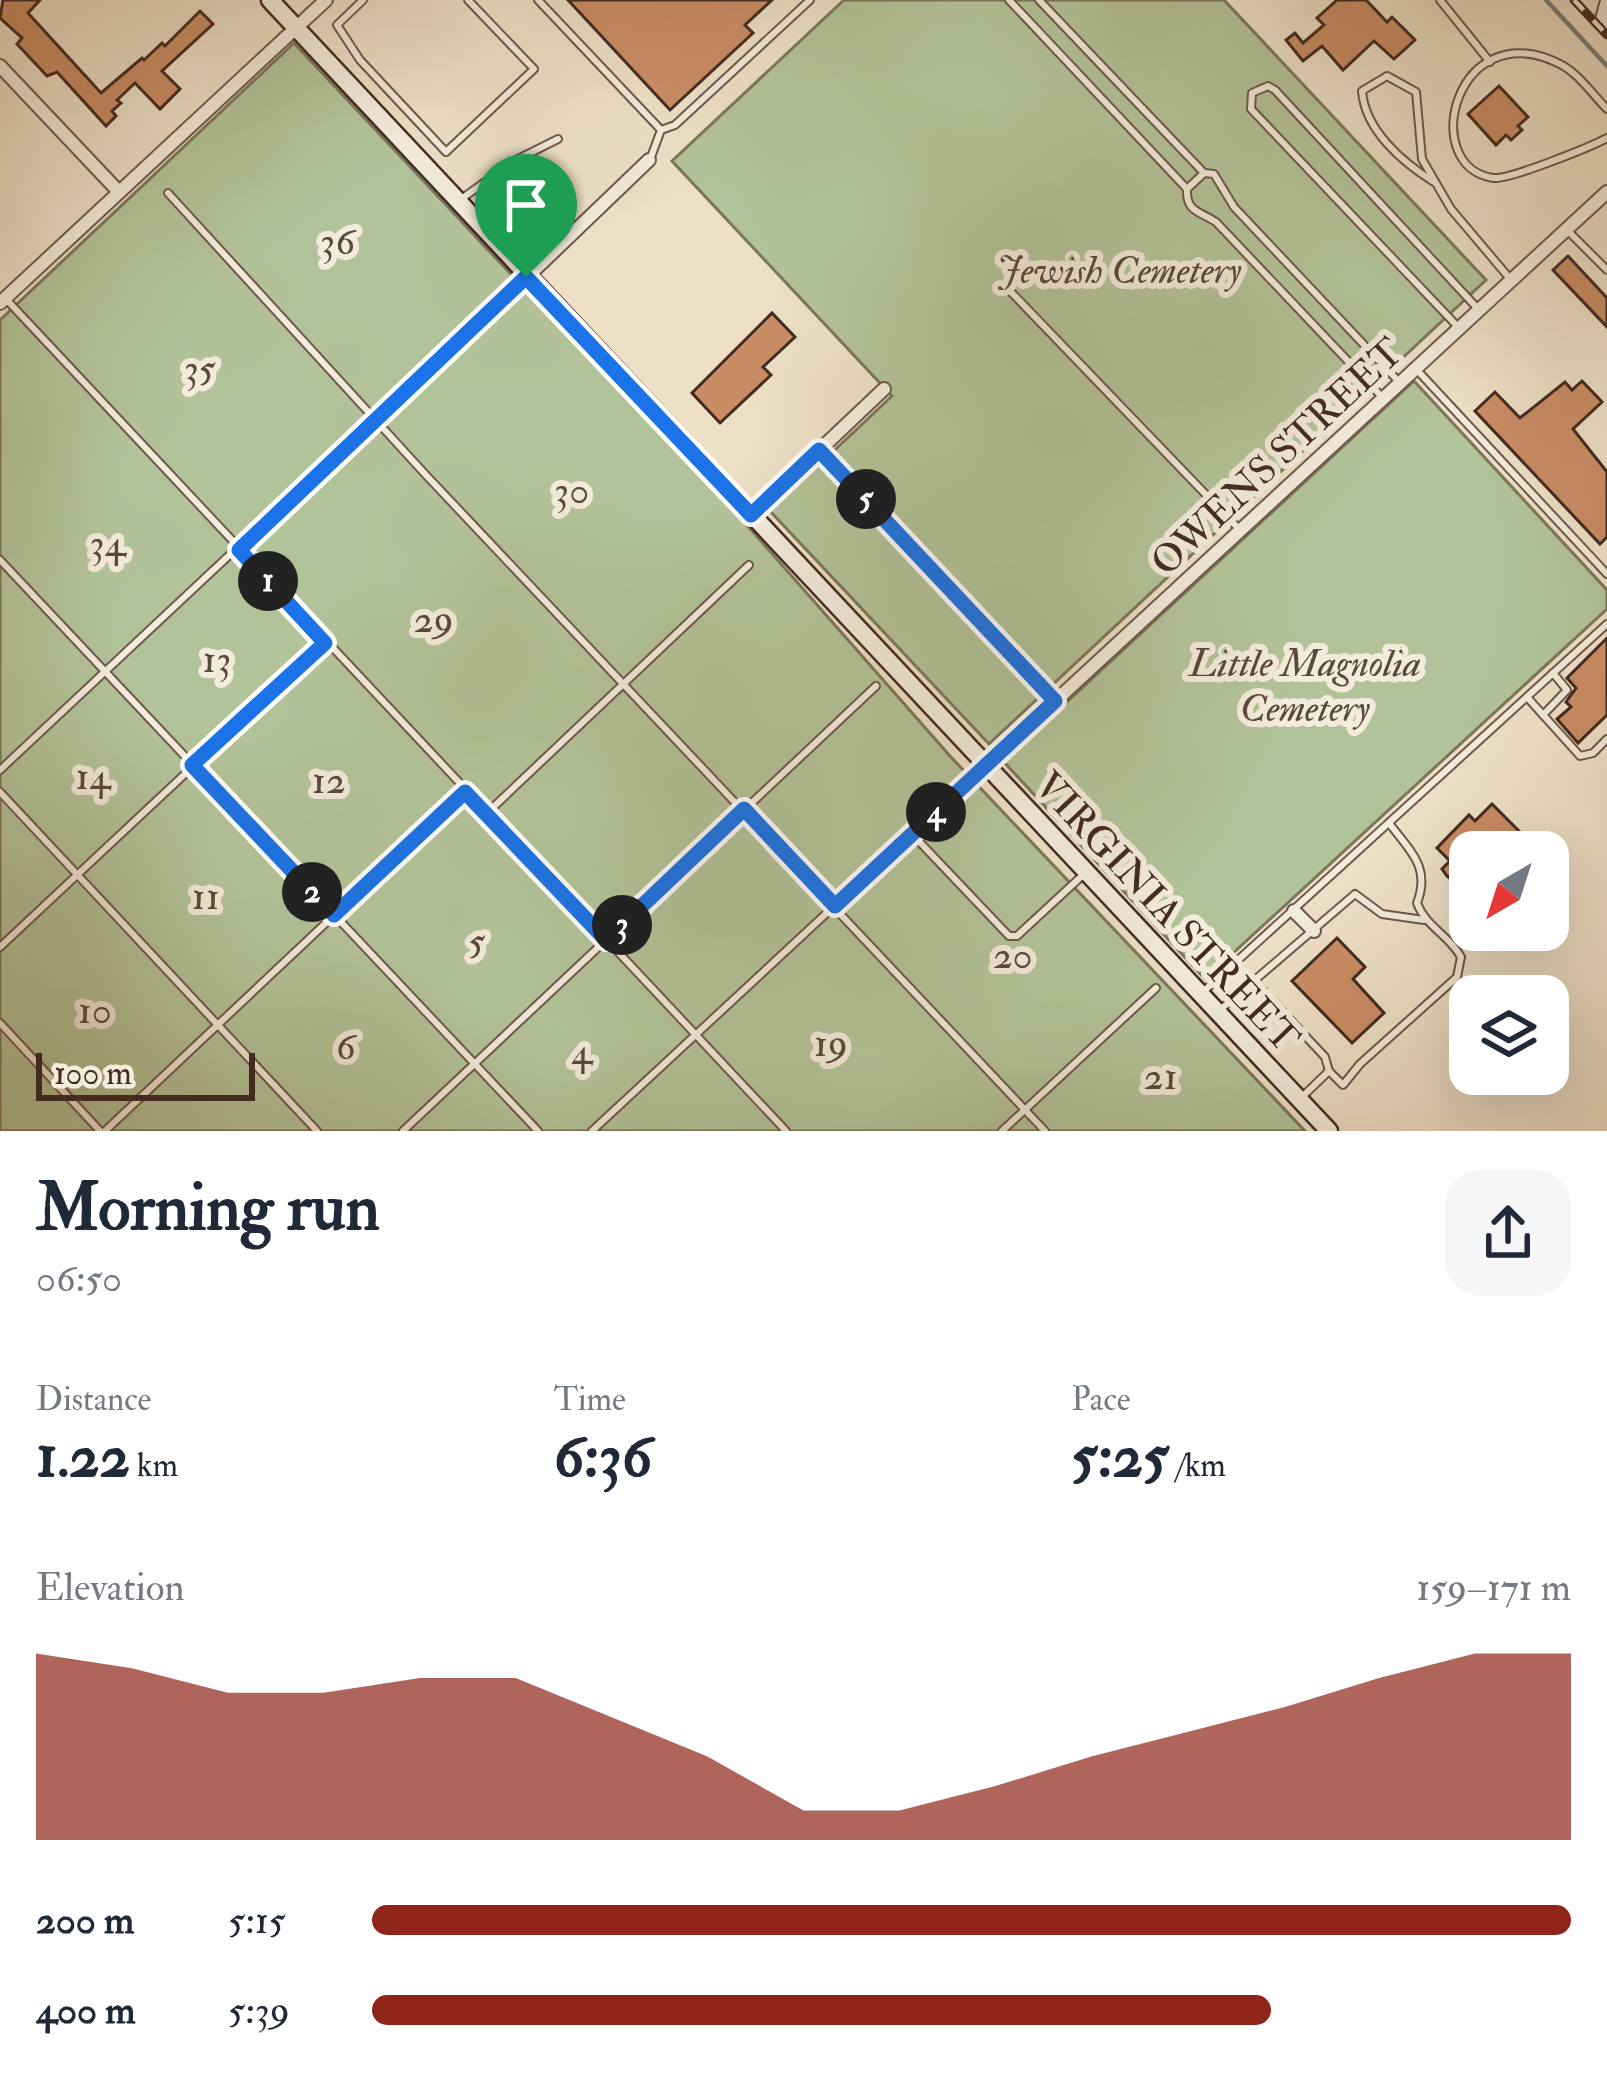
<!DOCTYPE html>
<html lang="en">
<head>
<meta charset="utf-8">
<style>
  :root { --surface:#fff; --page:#f6f6f7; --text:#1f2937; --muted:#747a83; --accent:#8f2418 }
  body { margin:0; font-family:"IM FELL Double Pica",serif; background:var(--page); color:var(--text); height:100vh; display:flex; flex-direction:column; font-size:45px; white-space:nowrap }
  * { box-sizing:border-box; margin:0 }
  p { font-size:39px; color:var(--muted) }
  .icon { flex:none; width:66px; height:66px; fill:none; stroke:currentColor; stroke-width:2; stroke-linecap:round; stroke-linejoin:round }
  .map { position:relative; height:1131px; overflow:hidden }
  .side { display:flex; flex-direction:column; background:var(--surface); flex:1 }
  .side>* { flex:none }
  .needle { width:78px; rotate:219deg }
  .fabs { position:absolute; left:1449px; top:831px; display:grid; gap:24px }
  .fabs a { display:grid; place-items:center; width:120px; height:120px; border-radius:24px; background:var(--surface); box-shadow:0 12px 48px #0002; font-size:60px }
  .scale { position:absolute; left:36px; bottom:30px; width:219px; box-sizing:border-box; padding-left:12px; border:6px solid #432b20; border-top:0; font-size:33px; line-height:42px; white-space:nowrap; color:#432b20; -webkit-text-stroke:9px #f3ebdb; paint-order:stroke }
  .pin { position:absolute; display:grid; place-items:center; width:102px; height:102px; color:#fff; margin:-123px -51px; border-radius:50% 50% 50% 0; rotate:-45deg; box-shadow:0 0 12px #0007 }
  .pin .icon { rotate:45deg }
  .km { position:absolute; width:60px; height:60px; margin:-30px; border-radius:50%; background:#222; color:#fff; font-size:33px; line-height:60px; text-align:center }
  .round { display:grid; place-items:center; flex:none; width:126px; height:126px; border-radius:36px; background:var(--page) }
  .head { display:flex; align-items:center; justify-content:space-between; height:204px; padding:0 36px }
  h1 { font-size:66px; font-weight:700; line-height:90px }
  .metrics { display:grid; grid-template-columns:repeat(3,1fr); gap:18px; height:204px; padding:12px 36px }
  .metrics div { display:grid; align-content:center }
  .metrics b { font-size:60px; font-weight:700 }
  .metrics small { font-size:33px; font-weight:400 }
  .metrics p { font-size:33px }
  .chart { height:336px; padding:24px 36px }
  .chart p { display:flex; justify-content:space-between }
  .chart svg { width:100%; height:216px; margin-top:12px; fill:var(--accent); opacity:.7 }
  ul { padding:0 36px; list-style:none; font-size:39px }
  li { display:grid; grid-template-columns:192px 144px 1fr; align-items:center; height:90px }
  li i { height:30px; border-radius:15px; background:var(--accent) }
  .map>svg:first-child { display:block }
  .green { fill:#b3c399; stroke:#7b775c; stroke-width:3 }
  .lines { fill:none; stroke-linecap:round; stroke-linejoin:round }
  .stream { stroke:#77827e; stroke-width:4.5 }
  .building { fill:#c98d65; stroke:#432b20; stroke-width:3 }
  .lane-casing { stroke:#6e584a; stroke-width:10 }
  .street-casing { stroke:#6e584a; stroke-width:16 }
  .secondary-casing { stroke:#432b20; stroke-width:21 }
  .lane { stroke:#f3ebdb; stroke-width:6 }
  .street { stroke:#f3ebdb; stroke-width:12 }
  .secondary { stroke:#f3ebdb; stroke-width:16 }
  .rail-casing { stroke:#432b20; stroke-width:9 }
  .rail { stroke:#f3ebdb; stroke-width:4.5; stroke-dasharray:14; stroke-linecap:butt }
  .route-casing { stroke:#fff; stroke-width:24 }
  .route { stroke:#1a73e8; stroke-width:15 }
  .labels { text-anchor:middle; stroke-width:12; stroke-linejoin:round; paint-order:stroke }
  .park-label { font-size:39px; font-style:italic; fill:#594938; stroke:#f3ebdb }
  .street-label { font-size:39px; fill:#432b20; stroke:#f3ebdb }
</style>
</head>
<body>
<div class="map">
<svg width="1607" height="1131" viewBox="0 0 1607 1131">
  <rect width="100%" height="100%" fill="#ede0c7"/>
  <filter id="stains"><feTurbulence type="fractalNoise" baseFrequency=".00167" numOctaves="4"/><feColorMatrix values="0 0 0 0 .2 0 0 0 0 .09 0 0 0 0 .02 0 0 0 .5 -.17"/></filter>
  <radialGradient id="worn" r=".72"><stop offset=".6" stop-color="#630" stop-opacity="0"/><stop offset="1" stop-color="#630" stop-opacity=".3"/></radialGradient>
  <g class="green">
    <path d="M844,0H1224L1486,280L989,744L770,511L892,396L672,161Z"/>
    <path d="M294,43L753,532L950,756L1305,1131H0V320Z"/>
    <path d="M1414,381L1607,590V609L1205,979L1003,761Z"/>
  </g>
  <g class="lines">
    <path class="stream" d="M1546,0L1607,66"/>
  </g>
  <g class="building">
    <path d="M3,0H40L28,13L101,93L142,58L144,60L162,43L165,46L200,11L213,24L162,71L180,89L160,109L135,83L117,100L121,103L112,111L116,116L106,126L57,72L47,76L17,44L22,38L0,18Z"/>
    <path d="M568,0H772L745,25L753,33L670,110Z"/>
    <path d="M1337,0H1366L1387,22L1392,17L1415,40L1394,59L1374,41L1343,70L1322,46L1303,61L1286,40L1295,33L1303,43L1324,25L1317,18Z"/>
    <path d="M1499,86L1528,117L1518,126L1522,130L1511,140L1506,135L1496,145L1468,114Z"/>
    <path d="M527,181L564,220L537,245L501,206Z"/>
    <path d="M1568,256L1607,298V327L1553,270Z"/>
    <path d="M772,313L795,337L763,367L771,375L720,423L692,393Z"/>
    <path d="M1582,381L1602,402L1573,429L1607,472V537L1600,544L1475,411L1495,392L1520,418L1565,382L1572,390Z"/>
    <path d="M1607,638V715L1578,743L1557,719L1571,707L1566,702L1576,688L1567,678Z"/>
    <path d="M1492,804L1524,836L1508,851L1504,847L1498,852H1470V896L1447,876L1442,869L1450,861L1437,848L1469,815L1475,821Z"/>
    <path d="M1337,938L1365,967L1353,979L1384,1013L1352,1043L1292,981Z"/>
  </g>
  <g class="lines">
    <g class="lane-casing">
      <g id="lane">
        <path d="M363,0L337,25L360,60L446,152L534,69L468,0"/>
        <path d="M538,0L661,130"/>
        <path d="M1009,0L1187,189"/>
        <path d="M1039,0L1204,173"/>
        <path d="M1440,0L1490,62"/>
        <path d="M1607,109C1593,95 1578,73 1560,64C1456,12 1417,166 1493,178C1509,180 1590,147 1607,138"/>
        <path d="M651,157L661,130L675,125L810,0"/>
        <path d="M1434,182C1402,162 1365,130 1362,91L1387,76L1416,92L1422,159L1451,209L1511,280"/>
        <path d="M168,193L425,474L1045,1131"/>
        <path d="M460,200L514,161L558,139"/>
        <path d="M1567,230L1607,270"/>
        <path d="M1011,292L1240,530"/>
        <path d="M5,298L786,1131"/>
        <path d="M1459,328L1251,109L1252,93L1268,86L1275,90L1479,310"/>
        <path d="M1417,370L1607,574"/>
        <path d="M1383,398L1216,222C1199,211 1186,212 1187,189L1204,173L1214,174L1234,207L1400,383"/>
        <path d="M819,450L1055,701"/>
        <path d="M0,560L538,1131"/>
        <path d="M1527,697L1580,756L1593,753L1607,739"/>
        <path d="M1543,715L1567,690L1553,673"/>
        <path d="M0,770L524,279"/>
        <path d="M0,792L317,1131"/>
        <path d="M486,814L749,565"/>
        <path d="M912,834L1009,936H1017L1084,874"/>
        <path d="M0,947L325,643"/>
        <path d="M1253,980L1325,1057L1329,1071"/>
        <path d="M1204,991L1607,624"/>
        <path d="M1220,1010L1355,894L1382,914L1424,920"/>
        <path d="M0,1023L100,1131"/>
        <path d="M1302,1097L1329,1071L1343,1085L1360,1064L1457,977L1461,957C1449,935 1426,927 1417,903C1431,867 1410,851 1389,823"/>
        <path d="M105,1131L465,792"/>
        <path d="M403,1131L876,686"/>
        <path d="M592,1131L983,768"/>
        <path d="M1002,1131L1156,988"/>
      </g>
    </g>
    <g class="street-casing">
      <g id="street">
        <path d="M1607,1L1602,19L1607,25"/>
        <path d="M0,66L119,192"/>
        <path d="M527,277L649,160"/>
        <path d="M0,303L326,0"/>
        <path d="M751,515L884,389"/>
        <path d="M986,765L1607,192"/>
        <path d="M1294,911L1314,931"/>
      </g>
    </g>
    <g class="secondary-casing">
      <path id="secondary" d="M270,0L1329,1131"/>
    </g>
    <use href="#lane" class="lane"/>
    <use href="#street" class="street"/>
    <use href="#secondary" class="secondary"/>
    <g class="rail-casing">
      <path id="rail" d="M1574,0L1607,35"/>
    </g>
    <use href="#rail" class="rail"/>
  </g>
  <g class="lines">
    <g class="route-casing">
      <path id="route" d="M526,277L751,515L819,450L1055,701L835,906L744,809L606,940L465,792L334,915L192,765L325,643L239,550Z"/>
    </g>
    <use href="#route" class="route"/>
  </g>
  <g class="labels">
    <g class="park-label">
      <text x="338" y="254">36</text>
      <text x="1119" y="283">Jewish Cemetery</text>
      <text x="200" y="381">35</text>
      <text x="572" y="503">30</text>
      <text x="108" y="556">34</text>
      <text x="434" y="632">29</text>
      <text x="217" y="672">13</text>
      <text x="1305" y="676">Little Magnolia<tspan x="1305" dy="45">Cemetery</tspan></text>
      <text x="93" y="789">14</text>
      <text x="329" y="793">12</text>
      <text x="206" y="909">11</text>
      <text x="477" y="954">5</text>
      <text x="1013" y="968">20</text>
      <text x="95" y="1023">10</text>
      <text x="831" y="1056">19</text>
      <text x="346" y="1059">6</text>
      <text x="582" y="1064">4</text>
      <text x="1161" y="1089">21</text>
    </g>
    <g class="street-label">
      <text transform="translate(1276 456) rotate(-43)" y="14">OWENS STREET</text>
      <text transform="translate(1168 911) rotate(47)" y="14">VIRGINIA STREET</text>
    </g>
  </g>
  <rect width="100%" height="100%" filter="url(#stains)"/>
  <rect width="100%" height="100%" fill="url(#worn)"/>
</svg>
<div class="fabs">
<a><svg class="needle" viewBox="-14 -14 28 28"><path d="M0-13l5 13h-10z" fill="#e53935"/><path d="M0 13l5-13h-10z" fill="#747a83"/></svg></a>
<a><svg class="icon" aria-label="layers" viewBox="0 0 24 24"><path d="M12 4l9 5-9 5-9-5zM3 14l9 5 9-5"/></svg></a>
</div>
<div class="scale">100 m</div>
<div class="pin" style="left:526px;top:277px;background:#1e9e55"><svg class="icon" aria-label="arrive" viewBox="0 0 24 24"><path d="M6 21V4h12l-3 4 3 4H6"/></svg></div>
<b class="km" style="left:268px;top:581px">1</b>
<b class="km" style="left:312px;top:892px">2</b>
<b class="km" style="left:622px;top:925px">3</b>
<b class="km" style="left:936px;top:812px">4</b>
<b class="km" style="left:866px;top:499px">5</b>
</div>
<section class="side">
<div class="head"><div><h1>Morning run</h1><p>06:50</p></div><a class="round"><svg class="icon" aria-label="share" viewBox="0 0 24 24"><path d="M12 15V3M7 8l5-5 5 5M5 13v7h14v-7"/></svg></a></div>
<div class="metrics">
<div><p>Distance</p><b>1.22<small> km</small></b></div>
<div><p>Time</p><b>6:36</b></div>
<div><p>Pace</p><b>5:25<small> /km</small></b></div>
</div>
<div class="chart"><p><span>Elevation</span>159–171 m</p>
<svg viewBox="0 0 160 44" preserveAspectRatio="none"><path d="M0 44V6L10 9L20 14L30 14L40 11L50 11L60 19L70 27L80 38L90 38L100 33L110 27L120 22L130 17L140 11L150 6L160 6V44z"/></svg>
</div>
<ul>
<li><b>200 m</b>5:15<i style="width:100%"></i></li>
<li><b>400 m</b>5:39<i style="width:75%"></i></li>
</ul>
</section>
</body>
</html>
